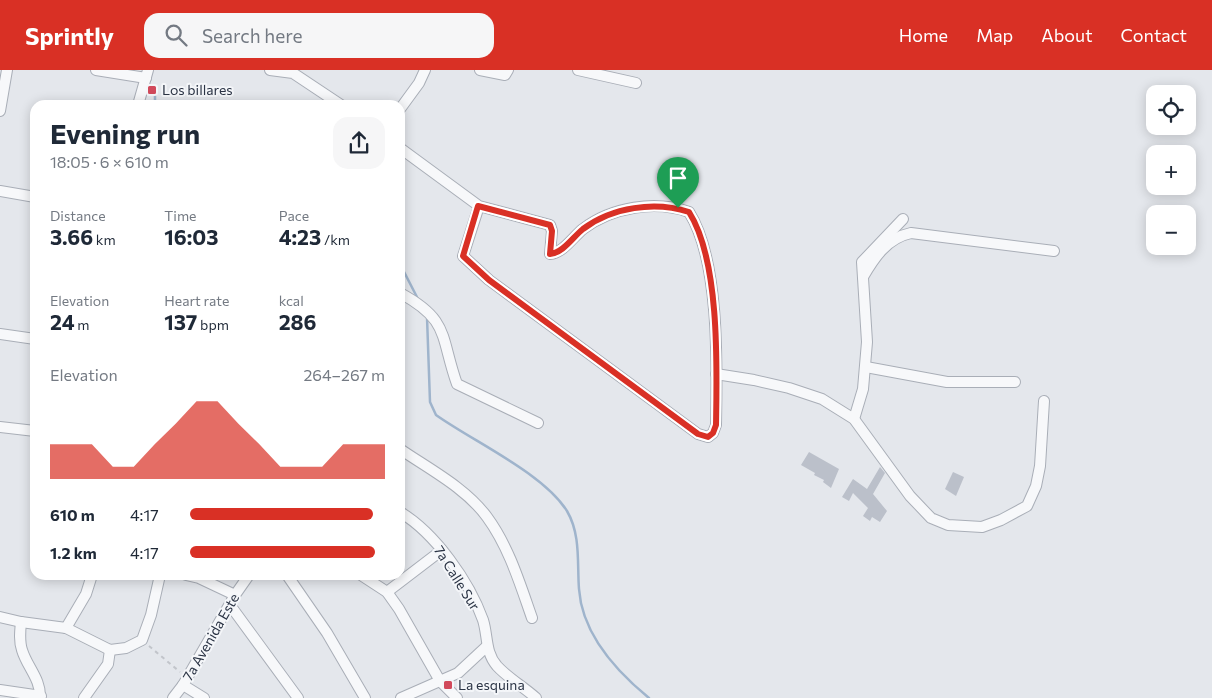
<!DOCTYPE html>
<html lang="en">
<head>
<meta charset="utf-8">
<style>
  :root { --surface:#fff; --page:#f6f6f7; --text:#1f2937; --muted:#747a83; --accent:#d93025 }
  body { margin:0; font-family:Commissioner,sans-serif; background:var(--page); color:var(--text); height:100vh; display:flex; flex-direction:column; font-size:19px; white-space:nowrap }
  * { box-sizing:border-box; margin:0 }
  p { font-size:16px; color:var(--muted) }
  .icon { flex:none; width:28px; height:28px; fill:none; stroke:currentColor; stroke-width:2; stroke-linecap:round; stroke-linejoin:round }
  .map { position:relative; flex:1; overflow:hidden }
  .drawer { position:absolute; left:30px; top:30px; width:375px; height:480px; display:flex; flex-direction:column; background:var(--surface); border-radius:15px; box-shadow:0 2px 12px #0003 }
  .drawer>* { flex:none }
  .fabs { position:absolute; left:1146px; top:15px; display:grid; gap:10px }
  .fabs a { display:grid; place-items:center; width:50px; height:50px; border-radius:10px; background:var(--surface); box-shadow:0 2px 12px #0003; font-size:25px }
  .pin { position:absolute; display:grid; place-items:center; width:42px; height:42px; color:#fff; margin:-51px -21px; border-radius:50% 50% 50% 0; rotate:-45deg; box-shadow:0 0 5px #0007 }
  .pin .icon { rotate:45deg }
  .round { display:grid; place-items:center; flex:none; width:52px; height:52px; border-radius:15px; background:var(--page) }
  .summary { display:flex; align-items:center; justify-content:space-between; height:85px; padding:0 20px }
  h1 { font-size:28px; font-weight:700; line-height:38px }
  .stats { display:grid; grid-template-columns:repeat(3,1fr); gap:8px; height:85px; padding:5px 20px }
  .stats div { display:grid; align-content:center }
  .stats b { font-size:21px; font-weight:700 }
  .stats small { font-size:14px; font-weight:400 }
  .stats p { font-size:14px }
  .chart { height:140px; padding:10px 20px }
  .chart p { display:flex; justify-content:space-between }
  .chart svg { width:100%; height:90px; margin-top:5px; fill:var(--accent); opacity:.7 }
  ul { padding:0 20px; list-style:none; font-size:16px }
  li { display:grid; grid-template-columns:80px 60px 1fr; align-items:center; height:38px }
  li i { height:12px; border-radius:6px; background:var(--accent) }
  header { display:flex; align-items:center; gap:30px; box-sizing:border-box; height:70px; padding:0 25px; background:var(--accent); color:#fff }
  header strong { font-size:24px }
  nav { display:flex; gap:28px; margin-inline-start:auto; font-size:18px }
  .search { width:350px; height:45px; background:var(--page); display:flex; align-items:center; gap:12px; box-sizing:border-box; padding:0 18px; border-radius:15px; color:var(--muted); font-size:19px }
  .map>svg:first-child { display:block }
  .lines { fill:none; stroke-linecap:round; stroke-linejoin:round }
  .stream { stroke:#9fb4cc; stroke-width:2.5 }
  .building { fill:#bbc0ca }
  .minor-casing { stroke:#a9aeb7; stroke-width:12 }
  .path { stroke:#c2c5cb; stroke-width:2; stroke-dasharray:4 4; stroke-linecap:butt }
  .minor { stroke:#f7f8fa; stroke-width:10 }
  .route-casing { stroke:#fff; stroke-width:10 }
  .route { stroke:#d93025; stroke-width:6 }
  .poi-dot { fill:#d1495b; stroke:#f4f6f9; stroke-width:2 }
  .labels { text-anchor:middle; stroke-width:4; stroke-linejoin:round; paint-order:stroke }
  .poi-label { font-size:14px; fill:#2b3445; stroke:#f4f6f9; text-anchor:start }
  .street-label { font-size:14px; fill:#2b3445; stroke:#f4f6f9 }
</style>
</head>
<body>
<header>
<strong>Sprintly</strong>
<div class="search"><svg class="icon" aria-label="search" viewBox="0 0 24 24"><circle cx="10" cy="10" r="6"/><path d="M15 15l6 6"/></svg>Search here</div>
<nav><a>Home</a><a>Map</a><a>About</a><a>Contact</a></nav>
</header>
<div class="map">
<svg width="1212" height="628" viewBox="0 0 1212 628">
  <rect width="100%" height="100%" fill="#e4e7ec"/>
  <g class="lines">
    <g class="stream">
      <path d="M155,35V17"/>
      <path d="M400,194L419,231"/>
      <path d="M427,247L430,332L436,345C474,372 543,403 567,441C581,465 577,493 579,519C582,563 616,601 649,628"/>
    </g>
  </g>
  <g class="building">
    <path d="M809,382L839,399L831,418L823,412L824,410L814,405L815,403L801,395Z"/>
    <path d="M880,397L885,403L873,424L887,441L880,452L872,447L870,451L863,446L868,438L853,423L849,431L842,427L853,409L867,419Z"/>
    <path d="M953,402L964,407L956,426L945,419Z"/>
  </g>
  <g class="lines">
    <g class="minor-casing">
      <g id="minor">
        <path d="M96,0L146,8"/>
        <path d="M270,0L293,3L341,35"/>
        <path d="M480,0L505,5L508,0"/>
        <path d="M578,0L636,13"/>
        <path d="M138,35L148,0"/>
        <path d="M400,39L419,13L425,0"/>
        <path d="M0,41L7,0"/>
        <path d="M400,78L479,136L550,155L552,161L550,184C563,183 573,167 583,159C612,137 655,130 689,142C720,191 717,297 716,355L713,363L708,367L698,364L489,210L463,186L479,136"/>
        <path d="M0,121L35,127"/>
        <path d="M863,207C874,188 887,168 911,163L1054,181"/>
        <path d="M400,223C450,250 440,266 457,314L538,353"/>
        <path d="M0,264L35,269"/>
        <path d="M866,297L947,312H1015"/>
        <path d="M716,304L754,310L789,318L822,329L854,349L910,426L931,448L948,455L982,457L1001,450L1027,436L1036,416L1040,396L1044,331"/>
        <path d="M854,349L863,319L867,272L862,192L903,149"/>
        <path d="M0,357L35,361"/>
        <path d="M400,379C429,399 466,418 487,447C509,477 520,514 532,548"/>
        <path d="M400,442C435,463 469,511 483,550C488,566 485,582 497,596C508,608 524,617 536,628"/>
        <path d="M186,505L199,508L235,525"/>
        <path d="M287,505L327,563L365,628"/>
        <path d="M361,505L387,522L399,539L440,611L457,628"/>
        <path d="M387,522L442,480"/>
        <path d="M230,535L298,628"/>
        <path d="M0,547L21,552L66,558L110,580L126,578L142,570L151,545L160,505"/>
        <path d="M21,552C20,562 19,571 22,580C27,597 41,609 40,628"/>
        <path d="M66,558L86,524L92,505"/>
        <path d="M183,615L204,628"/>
        <path d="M0,620L41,626"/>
        <path d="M84,628L108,594L110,580"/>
        <path d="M173,628L183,615L235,525L249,505"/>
        <path d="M401,628L458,603L486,577"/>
      </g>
    </g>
    <path class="path" d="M149,576L180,602"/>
    <use href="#minor" class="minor"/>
  </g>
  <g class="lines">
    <g class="route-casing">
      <path id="route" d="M478,136L550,155L552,161L550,184C563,183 573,167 583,159C612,137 655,131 689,142C720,191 717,297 716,355L713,363L708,367L698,364L489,210L463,186Z"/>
    </g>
    <use href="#route" class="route"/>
  </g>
  <g class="poi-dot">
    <rect x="147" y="15" width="10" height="10" rx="2.5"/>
    <rect x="443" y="610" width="10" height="10" rx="2.5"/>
  </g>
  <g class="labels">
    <g class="poi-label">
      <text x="162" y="25">Los billares</text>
      <text x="458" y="620">La esquina</text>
    </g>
    <g class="street-label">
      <text transform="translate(457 508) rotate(58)" y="5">7a Calle Sur</text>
      <text transform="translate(211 567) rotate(-60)" y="5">7a Avenida Este</text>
    </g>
  </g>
</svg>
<div class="fabs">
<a><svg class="icon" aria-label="locate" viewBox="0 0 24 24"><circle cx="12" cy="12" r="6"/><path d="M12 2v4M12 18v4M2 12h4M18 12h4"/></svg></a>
<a>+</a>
<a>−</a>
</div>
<div class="pin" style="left:678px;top:138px;background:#1e9e55"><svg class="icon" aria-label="arrive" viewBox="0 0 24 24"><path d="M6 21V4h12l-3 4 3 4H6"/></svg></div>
<section class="drawer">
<div class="summary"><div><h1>Evening run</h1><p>18:05 · 6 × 610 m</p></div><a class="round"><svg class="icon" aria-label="share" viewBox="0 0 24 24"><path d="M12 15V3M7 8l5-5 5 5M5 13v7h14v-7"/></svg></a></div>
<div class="stats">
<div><p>Distance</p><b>3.66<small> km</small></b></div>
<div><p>Time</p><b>16:03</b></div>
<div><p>Pace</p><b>4:23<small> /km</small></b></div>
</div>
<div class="stats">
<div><p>Elevation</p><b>24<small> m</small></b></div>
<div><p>Heart rate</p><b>137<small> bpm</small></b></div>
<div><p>kcal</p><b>286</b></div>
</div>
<div class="chart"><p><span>Elevation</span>264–267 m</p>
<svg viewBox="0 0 160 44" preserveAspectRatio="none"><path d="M0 44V27L10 27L20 27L30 38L40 38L50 27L60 17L70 6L80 6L90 17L100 27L110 38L120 38L130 38L140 27L150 27L160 27V44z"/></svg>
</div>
<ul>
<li><b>610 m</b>4:17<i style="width:94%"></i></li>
<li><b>1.2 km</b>4:17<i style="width:95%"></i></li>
</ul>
</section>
</div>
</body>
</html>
